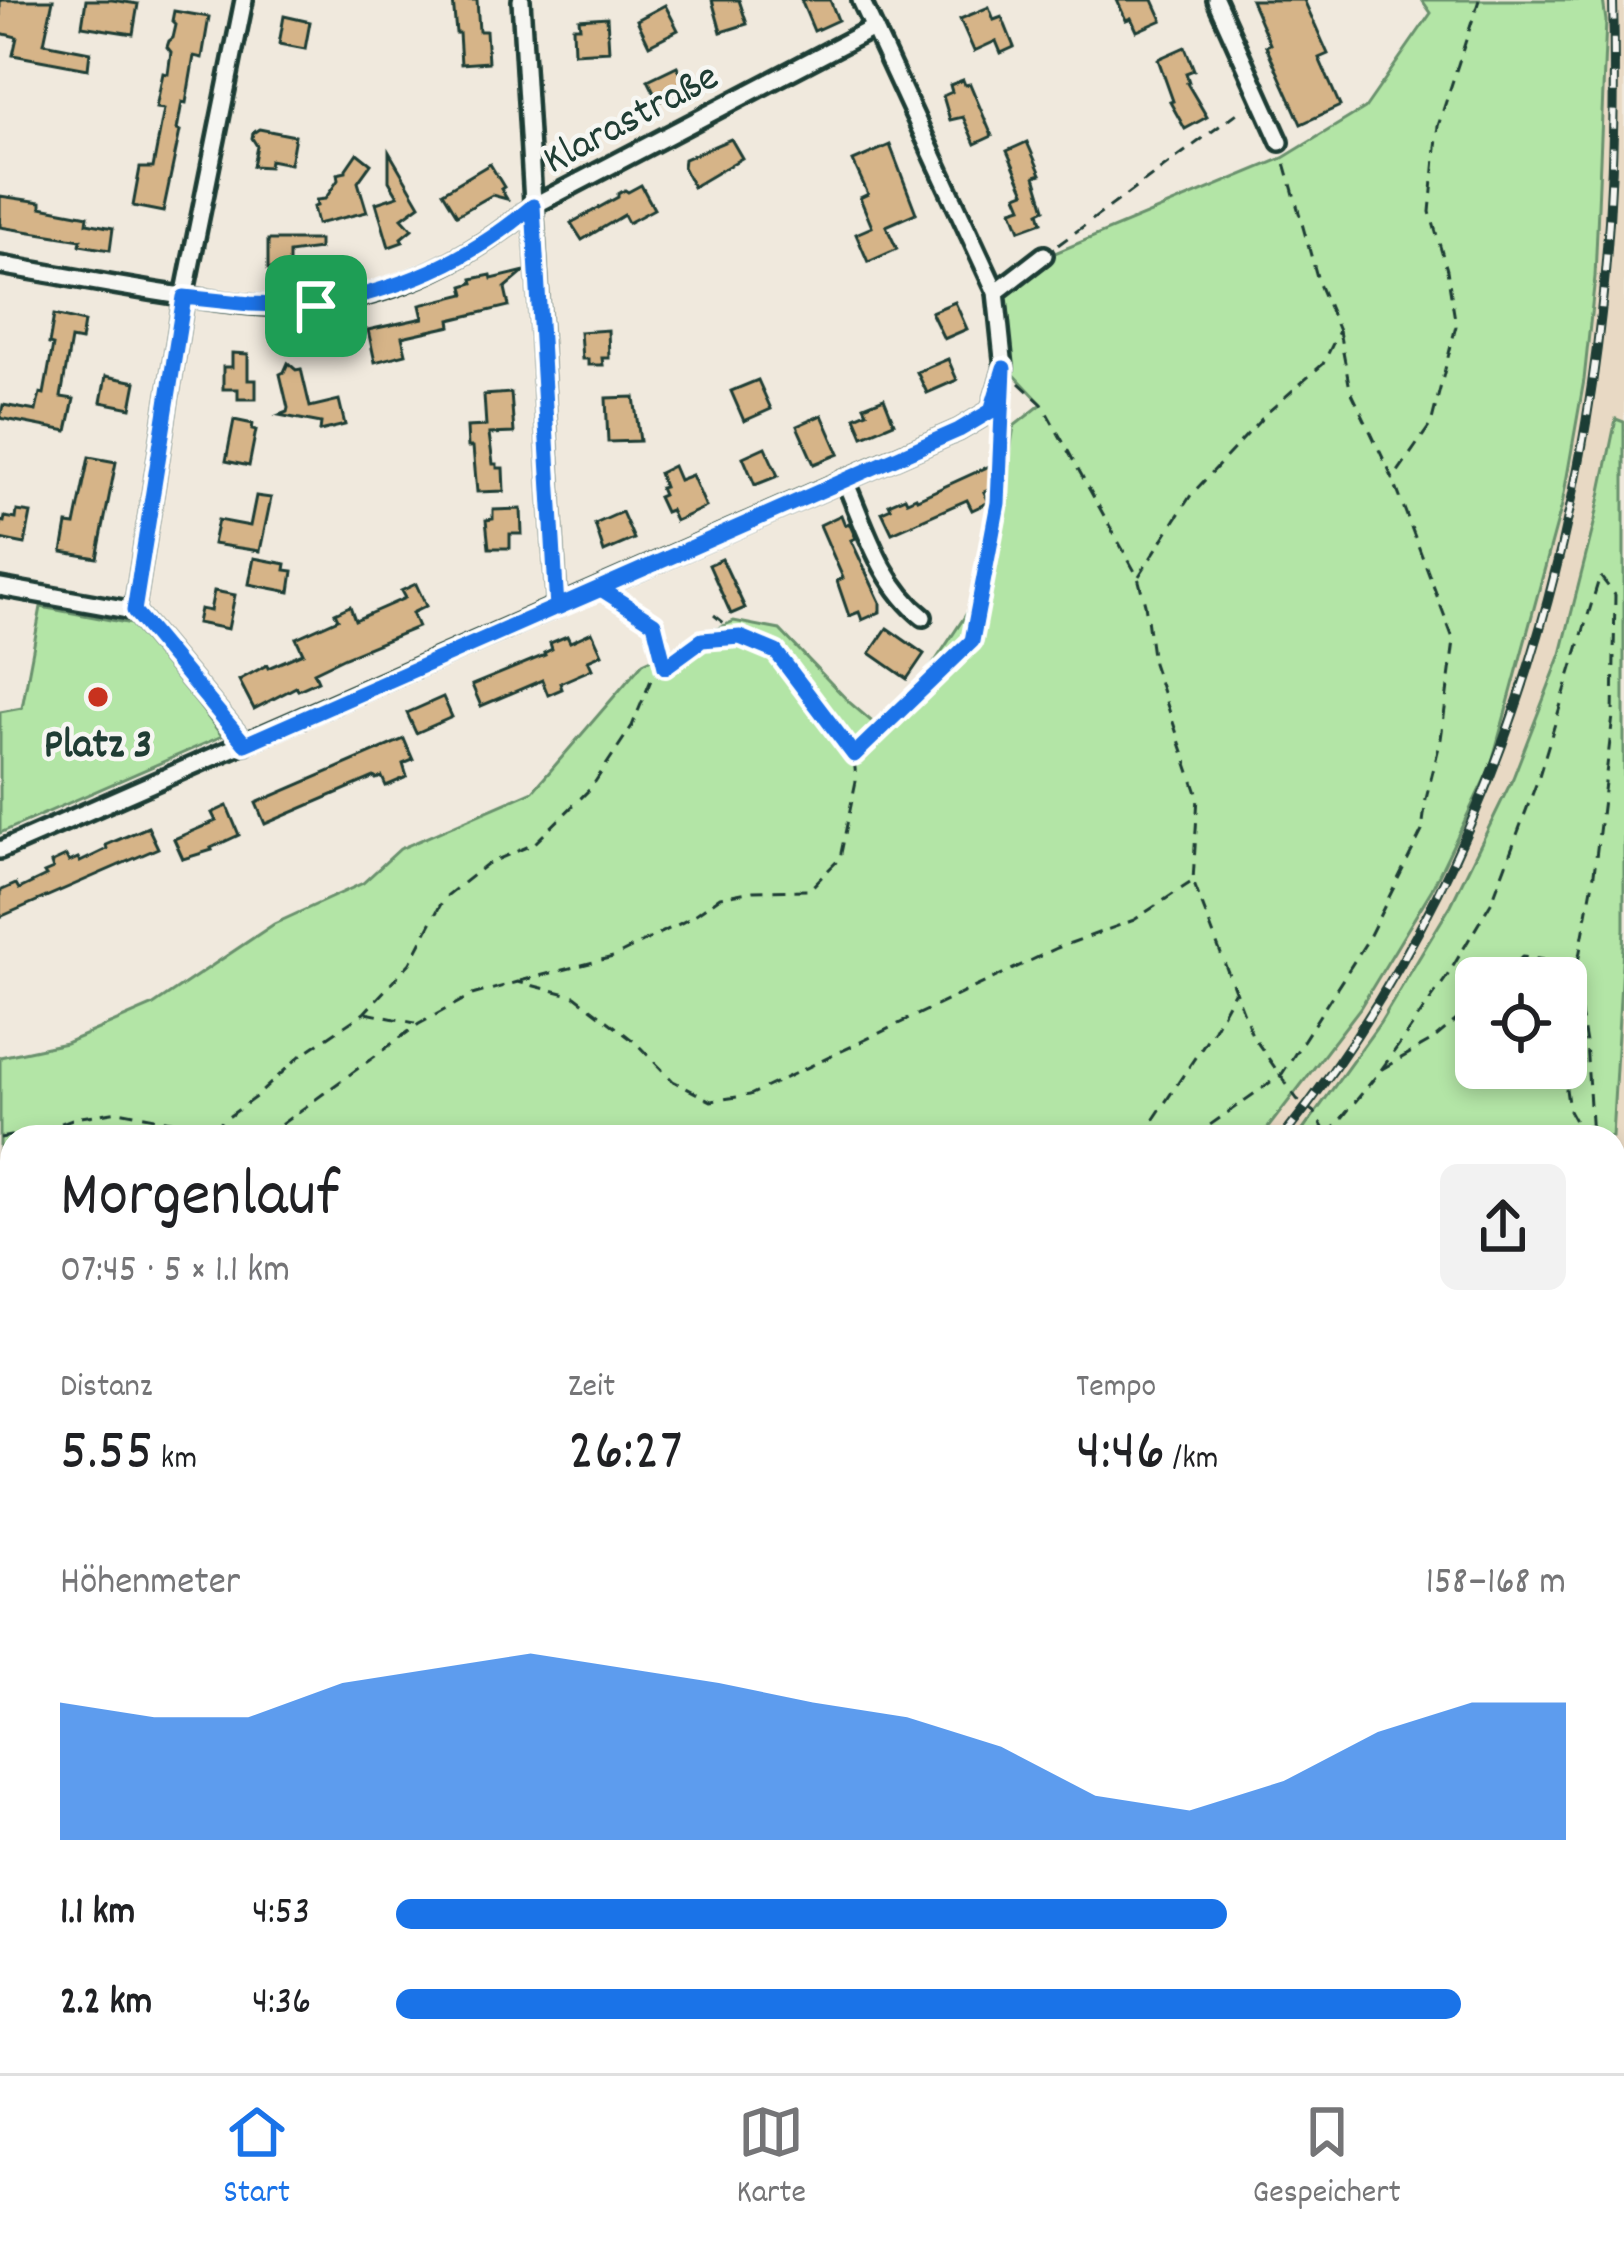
<!DOCTYPE html>
<html lang="de">
<head>
<meta charset="utf-8">
<style>
  :root { --surface:#fff; --page:#f2f2f2; --text:#202124; --muted:#757577; --line:#e0e0e0; --accent:#1a73e8 }
  body { margin:0; font-family:Dekko,sans-serif; background:var(--page); color:var(--text); height:100vh; display:flex; flex-direction:column; font-size:45px; white-space:nowrap }
  * { box-sizing:border-box; margin:0 }
  p { font-size:39px; color:var(--muted) }
  .icon { flex:none; width:66px; height:66px; fill:none; stroke:currentColor; stroke-width:2; stroke-linecap:round; stroke-linejoin:round }
  .map { position:relative; flex:1; overflow:hidden }
  .drawer { position:absolute; left:0px; top:1125px; width:1626px; height:948px; display:flex; flex-direction:column; background:var(--surface); border-radius:36px 36px 0 0; box-shadow:0 6px 18px #0003 }
  .drawer>* { flex:none }
  .fabs { position:absolute; left:1455px; top:957px; display:grid; gap:24px }
  .fabs a { display:grid; place-items:center; width:132px; height:132px; border-radius:18px; background:var(--surface); box-shadow:0 6px 18px #0003; font-size:60px }
  .pin { position:absolute; display:grid; place-items:center; width:102px; height:102px; color:#fff; margin:-51px; border-radius:24px; box-shadow:0 6px 18px #0006 }
  .round { display:grid; place-items:center; flex:none; width:126px; height:126px; border-radius:18px; background:var(--page) }
  .overview { display:flex; align-items:center; justify-content:space-between; height:204px; padding:0 60px }
  h1 { font-size:66px; font-weight:600; line-height:90px }
  .metrics { display:grid; grid-template-columns:repeat(3,1fr); gap:18px; height:204px; padding:12px 60px }
  .metrics div { display:grid; align-content:center }
  .metrics b { font-size:60px; font-weight:600 }
  .metrics small { font-size:33px; font-weight:400 }
  .metrics p { font-size:33px }
  .chart { height:336px; padding:24px 60px }
  .chart p { display:flex; justify-content:space-between }
  .chart svg { width:100%; height:216px; margin-top:12px; fill:var(--accent); opacity:.7 }
  ul { padding:0 60px; list-style:none; font-size:39px }
  li { display:grid; grid-template-columns:192px 144px 1fr; align-items:center; height:90px }
  li i { height:30px; border-radius:15px; background:var(--accent) }
  .tab-bar { display:flex; justify-content:space-around; align-items:center; height:168px; border-top:3px solid var(--line); background:var(--surface); font-size:33px; color:var(--muted) }
  .tab-bar a { display:grid; justify-items:center; gap:6px }
  .tab-bar .on { color:var(--accent) }
  .map>svg:first-child { display:block }
  .built { fill:#e8d9c4 }
  .green { fill:#b3e5a6; stroke:#69916d; stroke-width:3; fill-rule:evenodd }
  .building { fill:#d6b488; stroke:#1f3d34; stroke-width:3 }
  .lines { fill:none; stroke-linecap:round; stroke-linejoin:round }
  .minor-casing { stroke:#1f3d34; stroke-width:24 }
  .path { stroke:#1f3d34; stroke-width:3; stroke-dasharray:12 9; stroke-linecap:butt }
  .minor { stroke:#f6f6f2; stroke-width:15 }
  .tram { stroke:#1f3d34; stroke-width:3 }
  .rail-casing { stroke:#1f3d34; stroke-width:10 }
  .rail { stroke:#f6f6f2; stroke-width:6; stroke-dasharray:18; stroke-linecap:butt }
  .route-casing { stroke:#fff; stroke-width:24 }
  .route { stroke:#1a73e8; stroke-width:15 }
  .poi-dot { fill:#c8321e; stroke:#f6f6f2; stroke-width:4.5 }
  .labels { text-anchor:middle; stroke-width:9; stroke-linejoin:round; paint-order:stroke }
  .street-label { font-size:42px; fill:#1f3d34; stroke:#f6f6f2 }
  .poi-label { font-size:42px; font-weight:bold; fill:#1f3d34; stroke:#f6f6f2 }
</style>
</head>
<body>
<div class="map">
<svg width="1624" height="2073" viewBox="0 0 1624 2073">
  <rect width="100%" height="100%" fill="#f0e9dd"/>
  <filter id="ink" filterUnits="userSpaceOnUse"><feTurbulence type="fractalNoise" baseFrequency=".00833" numOctaves="2"/><feDisplacementMap in="SourceGraphic" scale="24" xChannelSelector="R" yChannelSelector="G"/><feConvolveMatrix kernelMatrix="1 2 1 2 8 2 1 2 1" color-interpolation-filters="sRGB"/></filter>
  <g filter="url(#ink)">
    <g class="built">
      <path d="M1603,0H1624V422L1616,420L1595,520L1561,654L1513,778L1451,905L1380,1023L1298,1137H1261L1360,1008L1432,889L1491,766L1562,505L1584,380L1595,277L1599,199L1606,21Z"/>
      <path d="M1624,929V1410L1614,1481L1612,1137Z"/>
    </g>
    <g class="green">
      <path d="M1422,0H1603L1606,21L1595,277L1584,380L1562,505L1491,766L1432,889L1360,1008L1261,1137H12V1712H0V1057L66,1043L152,1006L274,924L363,883L400,849L533,791L643,663L734,621L780,630L850,703L884,732L932,666L971,607L999,519L1014,426L1042,404L1006,366L997,293L1045,257L1283,158L1365,108L1431,13Z"/>
      <path d="M1616,419L1624,422V929L1612,1137H1298L1380,1023L1451,905L1513,778L1561,654L1595,520ZM1476,978H1566V1068H1476Z"/>
      <path d="M41,607L132,624L144,631L222,736L0,833V712L22,708Z"/>
      <path d="M1624,1662V1918L1614,1919V1701Z"/>
      <path d="M0,1797L12,1798V2061H640L655,2073H0Z"/>
      <path d="M709,2061H1452L1449,2073H724Z"/>
    </g>
    <g class="building">
      <path d="M0,0H53L44,43L90,52L88,69L13,55L17,37L0,33Z"/>
      <path d="M86,0H112L138,4L133,34L82,26Z"/>
      <path d="M453,0H477L479,31H486L488,62L461,64L459,33H456Z"/>
      <path d="M712,0H739L747,24L721,32Z"/>
      <path d="M801,0H830L838,20L814,31Z"/>
      <path d="M1117,0H1153L1162,20L1137,31L1131,18L1126,20Z"/>
      <path d="M1251,0H1304L1328,54L1319,58L1340,106L1301,124L1266,46L1270,44Z"/>
      <path d="M665,5L678,30L649,45L637,20Z"/>
      <path d="M989,7L994,20L1002,17L1014,47L1001,53L996,41L974,51L960,19Z"/>
      <path d="M174,11L209,17L202,58L194,56L186,103L182,102L177,130L180,131L163,212L133,206L140,168H153L164,109L156,108L163,73L168,74L171,52L167,47L169,41L173,38L176,25L172,21Z"/>
      <path d="M284,16L310,22L305,49L279,44Z"/>
      <path d="M607,17L609,51L574,53L573,27H580L579,19Z"/>
      <path d="M1185,47L1194,70L1186,73L1189,82L1187,83L1207,117L1185,129L1170,102L1173,101L1158,59Z"/>
      <path d="M677,66L688,87L659,102L648,80Z"/>
      <path d="M963,80L965,85L970,84L992,136L975,144L963,117L950,120L943,96L952,92L950,85Z"/>
      <path d="M259,129L295,136L290,164L270,160L269,167L253,166L257,146L252,138L253,133Z"/>
      <path d="M731,139L742,158L693,187L683,167L684,159Z"/>
      <path d="M1027,142L1041,174L1035,176L1045,209L1039,212L1042,222L1020,230L1012,210L1022,207L1017,195L1025,192L1007,151Z"/>
      <path d="M890,145L916,213L886,226L897,249L868,262L856,234L872,227L860,198L868,194L853,161Z"/>
      <path d="M389,152L420,205L402,218L412,229L401,238L403,242L389,247L376,203L398,196L389,181Z"/>
      <path d="M357,153L371,164L358,182L367,212L317,224L313,207L317,206L316,200L325,199L338,180L337,174L346,172V169Z"/>
      <path d="M490,164L504,187L501,189L507,199L492,195L457,215L443,192Z"/>
      <path d="M641,185L654,209L628,223L624,215L582,240L571,223L618,197V194L625,190L628,192Z"/>
      <path d="M0,196L41,202V207L88,216L87,223L113,228L110,250L80,245L81,240L0,227Z"/>
      <path d="M268,240H319V249L289,253V269H268Z"/>
      <path d="M525,271L505,288L509,306L450,320L451,326L402,337L406,354L375,362L368,330L423,318L420,305L465,294L463,286L473,283L472,279L491,275L492,279Z"/>
      <path d="M955,302L967,329L944,339L931,312Z"/>
      <path d="M54,315L84,322L81,341L71,339L61,397L74,399L67,431L0,418L3,405L36,411L40,393L44,394L53,345L49,344Z"/>
      <path d="M608,330L609,358H602L603,365H588V359H582L580,332Z"/>
      <path d="M232,353L248,354V380H256V399H238V389H223V367H232Z"/>
      <path d="M948,359L957,380L927,393L917,372Z"/>
      <path d="M288,363L296,370L301,369L310,407L339,400L345,425L320,431L321,423L279,415L287,412L288,408L280,374L284,372Z"/>
      <path d="M106,376L136,382L131,408L101,402Z"/>
      <path d="M758,380L771,409L744,421L731,391Z"/>
      <path d="M511,393L514,433L489,434L493,464H497V468H503L504,491L477,492L473,447H468L467,427L486,426L484,395Z"/>
      <path d="M634,397L640,441L608,442L606,398Z"/>
      <path d="M884,398L894,423L863,436L855,417L867,412L864,406Z"/>
      <path d="M822,415L839,454L814,464L797,426Z"/>
      <path d="M234,420L253,424L252,429L256,430L249,466L226,461Z"/>
      <path d="M765,447L778,476L755,485L743,457Z"/>
      <path d="M89,457L116,462L97,558L62,552L67,524L75,525Z"/>
      <path d="M994,464L1003,484L984,492L989,502L972,510L967,500L892,533L882,512L891,508L889,504L905,497L907,501L916,497L917,499Z"/>
      <path d="M673,466L679,480L692,475L706,507L675,521L670,510L665,512L658,497L663,495L660,488L664,487L659,473Z"/>
      <path d="M256,496L271,498L260,551L213,544L218,520L250,526Z"/>
      <path d="M521,509L522,534H510V548H489L486,520L493,519V510Z"/>
      <path d="M17,511L31,513L25,544L0,539V521L4,522L5,517L16,519Z"/>
      <path d="M622,512L634,539L604,552L595,524Z"/>
      <path d="M841,515L845,525L849,523L856,538L851,540L880,602V612L862,620L859,612L849,616L837,581L843,578L820,525Z"/>
      <path d="M254,558L286,564L285,570L293,571L290,592L249,584Z"/>
      <path d="M722,559L745,608L731,614L709,565Z"/>
      <path d="M416,584L426,606L412,613L418,627L345,657L314,672L318,681L298,690L296,687L254,709L239,680L267,665L268,668L303,653L296,638L338,619L335,613L350,606L355,620L405,598L401,591Z"/>
      <path d="M214,591L235,595L228,629L197,623L200,609L210,611Z"/>
      <path d="M887,628L924,654L907,679L870,653Z"/>
      <path d="M592,632L602,654L588,660L592,669L560,683L562,689L548,695L542,680L481,706L472,685L545,655L544,653L552,649L550,643L567,636L570,642Z"/>
      <path d="M443,697L452,717L416,733L407,713Z"/>
      <path d="M404,739L413,760L403,764L407,777L386,786L382,777L376,779L374,777L265,824L256,803Z"/>
      <path d="M227,806L239,835L211,848L212,850L183,859L174,839L216,821L212,813Z"/>
      <path d="M148,827L158,848L0,917V891L16,884L19,889L46,876L44,873L53,869L51,863L66,856L69,862L78,858L80,862L107,849L106,845Z"/>
    </g>
    <g class="lines">
      <g class="minor-casing">
        <g id="minor">
          <path d="M244,0L184,297L134,611L245,744"/>
          <path d="M521,0L557,607"/>
          <path d="M1216,0L1280,142"/>
          <path d="M0,265C72,277 145,292 218,301C250,305 286,309 319,305C398,294 472,258 533,206L873,28"/>
          <path d="M996,292L1044,255"/>
          <path d="M845,481C866,529 881,584 923,617"/>
          <path d="M0,587L134,611"/>
          <path d="M0,850L959,430L991,411L1004,368L996,292L861,0"/>
        </g>
      </g>
      <g class="path">
        <path d="M1058,245L1244,108"/>
        <path d="M1339,331L1350,389L1393,479L1431,424L1456,326L1447,270L1430,212L1438,126L1479,0"/>
        <path d="M1019,383L1042,404L1138,577L1145,604L1153,663L1198,796L1193,881L1252,1035L1297,1099L1315,1113L1328,1137"/>
        <path d="M1139,576L1191,495L1268,412L1323,364L1339,331L1319,284L1284,159"/>
        <path d="M617,599L654,623L665,665"/>
        <path d="M714,615L740,636"/>
        <path d="M1548,961L1550,978"/>
        <path d="M1503,978L1522,957L1547,960L1575,978"/>
        <path d="M520,981L613,957L689,919L720,897L753,891L809,890L840,858L856,781L854,755"/>
        <path d="M366,1013L415,1023"/>
        <path d="M1563,1068L1569,1110L1584,1137"/>
        <path d="M1382,1069L1431,1041L1476,1004"/>
        <path d="M212,1129L257,1096L301,1055L364,1013L410,963L444,898L487,864L534,844L591,788L632,726L651,680L702,640L740,637L776,653L854,755L972,641L998,503L1001,428"/>
        <path d="M1328,1135L1381,1070L1446,978L1492,901L1538,779L1600,576L1615,595L1613,716L1593,882L1575,978L1586,1043L1592,1137"/>
        <path d="M264,1137L419,1024L472,995L518,982L575,996L635,1042L673,1081L711,1101L750,1095L1057,948L1134,920L1190,883"/>
        <path d="M1142,1137L1214,1029L1234,992"/>
        <path d="M1193,1137L1282,1074L1367,941L1422,831L1426,799L1441,739L1454,641L1393,479"/>
        <path d="M0,1138L42,1130L75,1118L119,1111L212,1129L223,1137"/>
        <path d="M0,1625L12,1621"/>
        <path d="M0,1813L12,1815"/>
        <path d="M0,1870L8,1912"/>
        <path d="M0,1910L12,1913"/>
        <path d="M0,2054L12,2052"/>
        <path d="M339,2061L342,2073"/>
        <path d="M428,2061L451,2073"/>
        <path d="M589,2061L598,2073"/>
        <path d="M759,2061L772,2073"/>
        <path d="M1430,2073L1433,2061"/>
      </g>
      <use href="#minor" class="minor"/>
      <g class="tram">
        <path d="M0,1771L12,1773"/>
        <path d="M648,2061L663,2073"/>
      </g>
      <g class="rail-casing">
        <g id="rail">
          <path d="M1283,1137C1538,818 1624,405 1613,0"/>
          <path d="M1614,1337L1624,1258"/>
          <path d="M1614,1440L1624,1362"/>
          <path d="M1614,1661L1624,1622"/>
          <path d="M0,1725H12"/>
          <path d="M0,1755L12,1757"/>
          <path d="M691,2061L705,2073"/>
          <path d="M1466,2073L1469,2061"/>
          <path d="M1508,2073L1512,2061"/>
        </g>
      </g>
      <use href="#rail" class="rail"/>
    </g>
  </g>
  <g class="lines" filter="url(#ink)">
    <g class="route-casing">
      <path id="route" d="M316,306C402,288 465,264 533,206L557,608L601,589L654,623L665,667L702,640L740,637L776,652L854,755L972,641L998,503L1004,368L991,411L959,430C721,536 483,640 245,744L134,611L184,297L250,304L316,306"/>
    </g>
    <use href="#route" class="route"/>
  </g>
  <circle class="poi-dot" cx="98" cy="697" r="12"/>
  <g class="labels">
    <g class="street-label">
      <text transform="translate(629 115) rotate(-28)" y="15">Klarastraße</text>
    </g>
    <g class="poi-label">
      <text x="98" y="756">Platz 3</text>
    </g>
  </g>
</svg>
<div class="fabs">
<a><svg class="icon" aria-label="locate" viewBox="0 0 24 24"><circle cx="12" cy="12" r="6"/><path d="M12 2v4M12 18v4M2 12h4M18 12h4"/></svg></a>
</div>
<div class="pin" style="left:316px;top:306px;background:#1e9e55"><svg class="icon" aria-label="arrive" viewBox="0 0 24 24"><path d="M6 21V4h12l-3 4 3 4H6"/></svg></div>
<section class="drawer">
<div class="overview"><div><h1>Morgenlauf</h1><p>07:45 · 5 × 1.1 km</p></div><a class="round"><svg class="icon" aria-label="share" viewBox="0 0 24 24"><path d="M12 15V3M7 8l5-5 5 5M5 13v7h14v-7"/></svg></a></div>
<div class="metrics">
<div><p>Distanz</p><b>5.55<small> km</small></b></div>
<div><p>Zeit</p><b>26:27</b></div>
<div><p>Tempo</p><b>4:46<small> /km</small></b></div>
</div>
<div class="chart"><p><span>Höhenmeter</span>158–168 m</p>
<svg viewBox="0 0 160 44" preserveAspectRatio="none"><path d="M0 44V16L10 19L20 19L30 12L40 9L50 6L60 9L70 12L80 16L90 19L100 25L110 35L120 38L130 32L140 22L150 16L160 16V44z"/></svg>
</div>
<ul>
<li><b>1.1 km</b>4:53<i style="width:71%"></i></li>
<li><b>2.2 km</b>4:36<i style="width:91%"></i></li>
</ul>
</section>
</div>
<nav class="tab-bar">
<a class="on"><svg class="icon" aria-label="home" viewBox="0 0 24 24"><path d="M3 11l9-7 9 7M6 9v11h12V9"/></svg>Start</a>
<a><svg class="icon" aria-label="map" viewBox="0 0 24 24"><path d="M3 6l6-2 6 2 6-2v14l-6 2-6-2-6 2zM9 4v14M15 6v14"/></svg>Karte</a>
<a><svg class="icon" aria-label="saved" viewBox="0 0 24 24"><path d="M7 4h10v16l-5-4-5 4z"/></svg>Gespeichert</a>
</nav>
</body>
</html>
